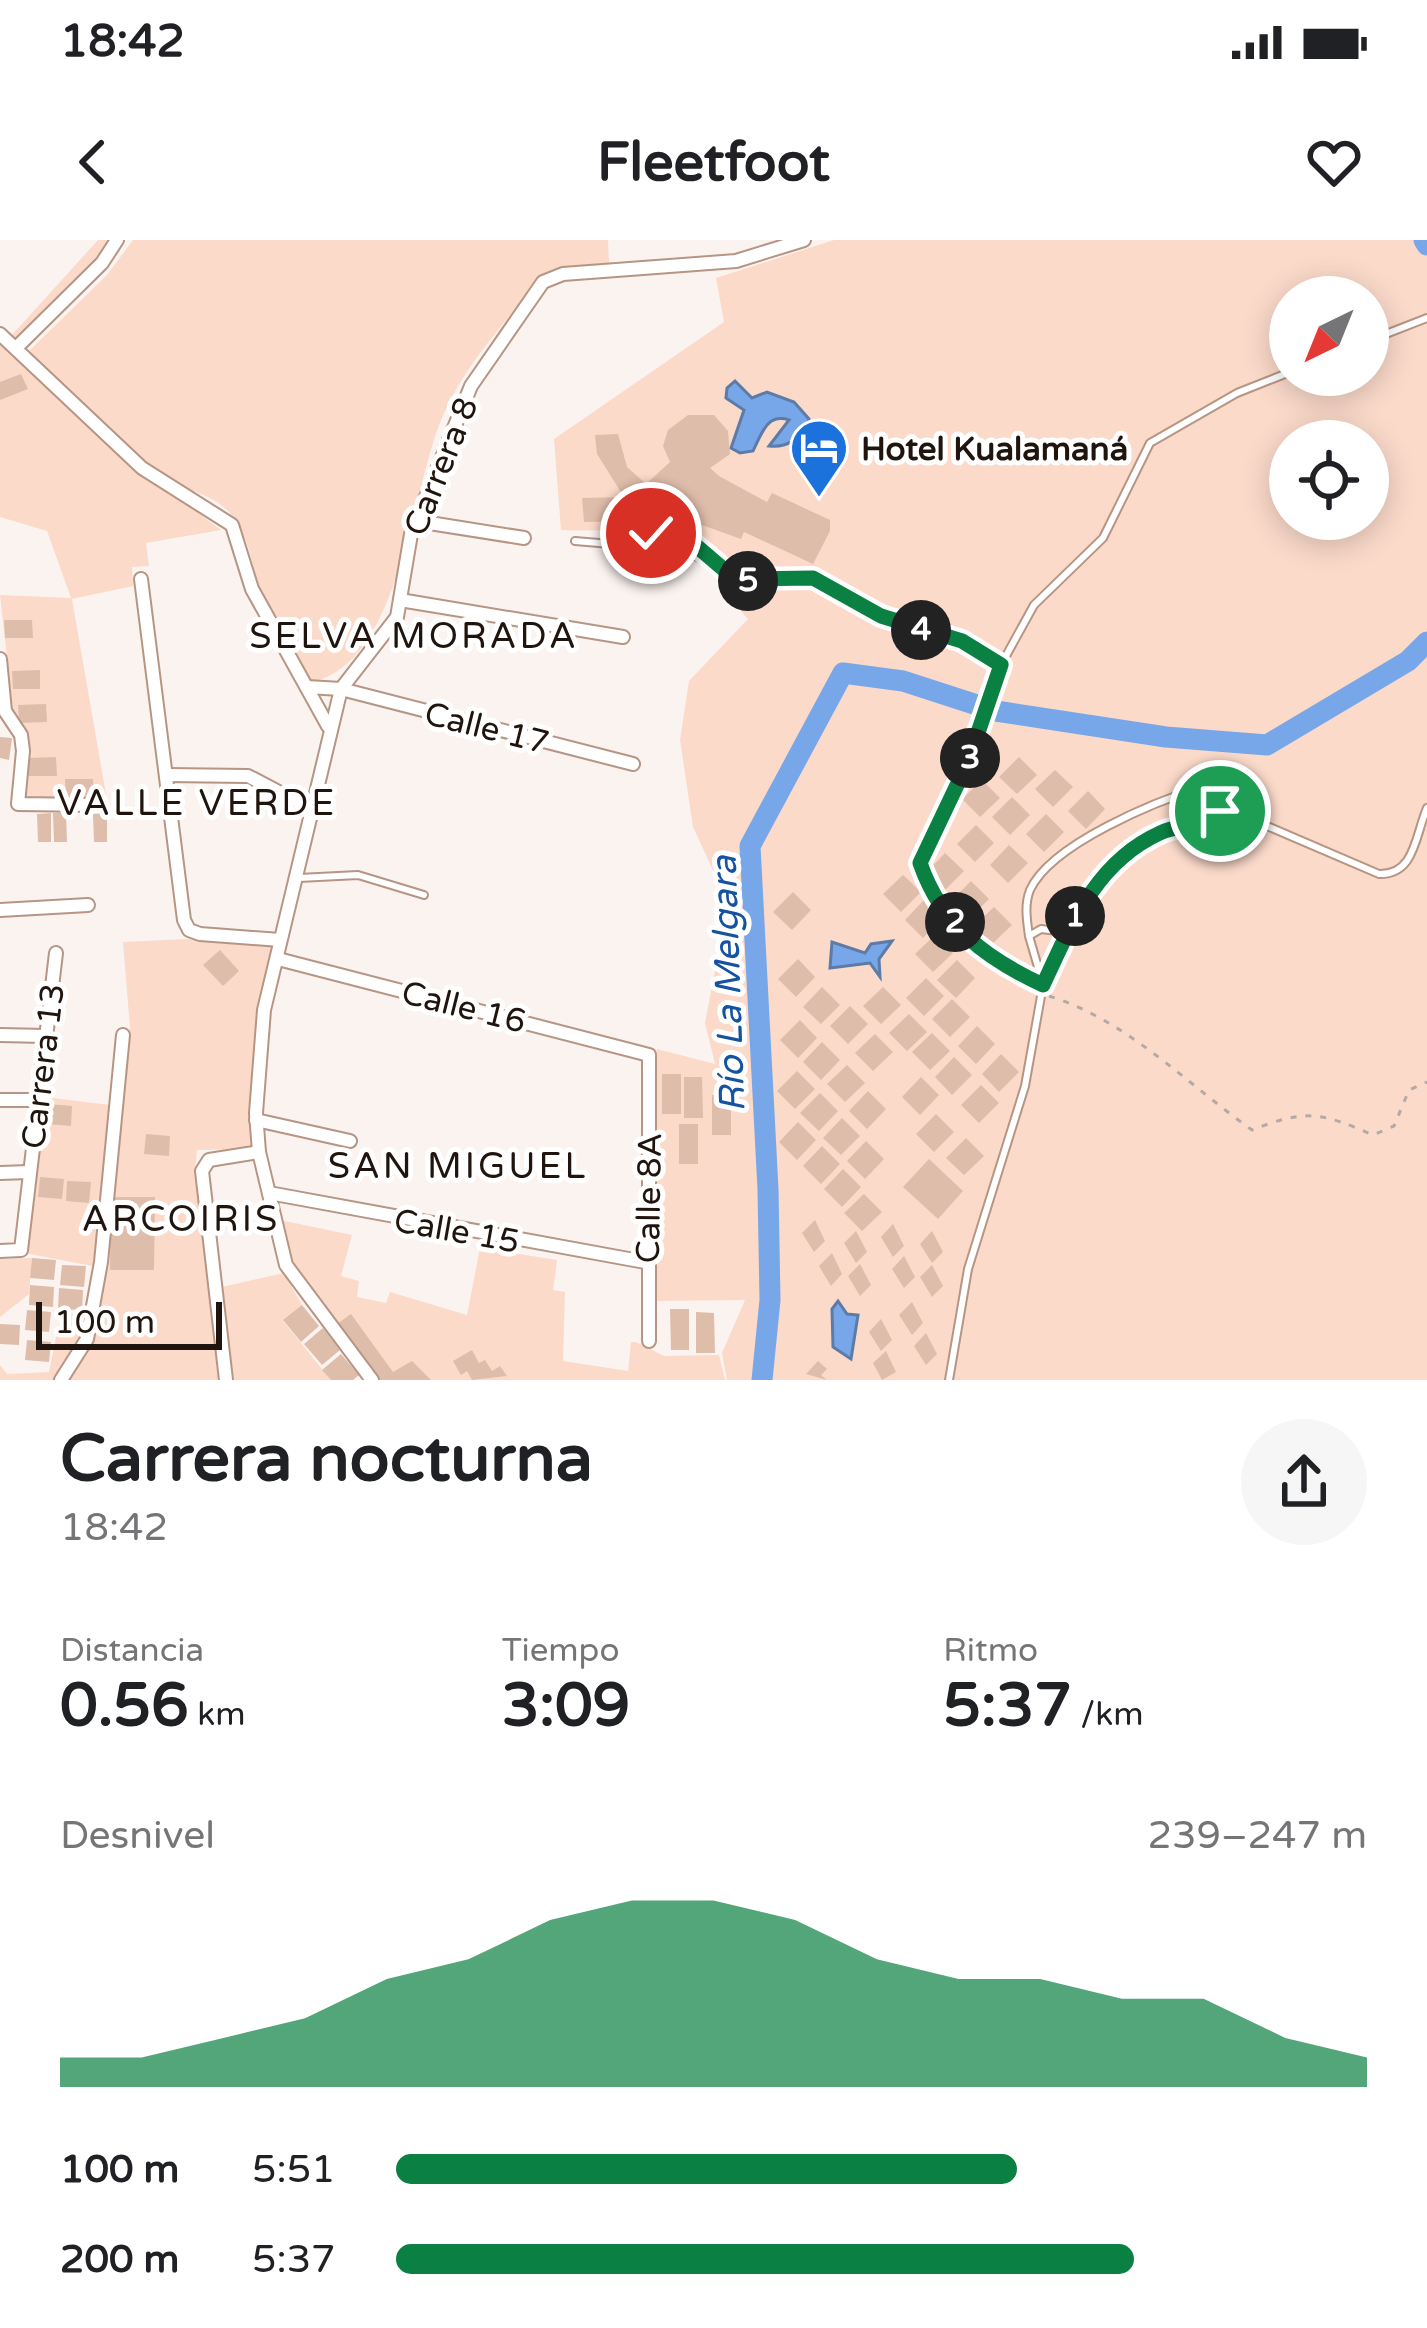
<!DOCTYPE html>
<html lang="es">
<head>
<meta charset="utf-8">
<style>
  :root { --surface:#fff; --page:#f6f6f6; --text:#202124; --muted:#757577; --accent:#0b8043 }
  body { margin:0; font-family:"Varela Round",sans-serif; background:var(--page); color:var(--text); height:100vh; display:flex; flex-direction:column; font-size:45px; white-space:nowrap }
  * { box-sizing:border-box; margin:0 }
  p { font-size:39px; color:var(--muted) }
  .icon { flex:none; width:66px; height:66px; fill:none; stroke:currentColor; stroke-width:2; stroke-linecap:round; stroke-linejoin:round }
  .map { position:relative; height:1140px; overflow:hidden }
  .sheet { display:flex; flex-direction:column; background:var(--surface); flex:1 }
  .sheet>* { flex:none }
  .needle { width:78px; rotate:223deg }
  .fabs { position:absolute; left:1269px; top:36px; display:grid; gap:24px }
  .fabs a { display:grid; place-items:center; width:120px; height:120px; border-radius:50%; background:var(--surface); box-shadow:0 6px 30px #0003; font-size:60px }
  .scale { position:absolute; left:36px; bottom:30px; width:186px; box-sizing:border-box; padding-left:12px; border:6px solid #20140e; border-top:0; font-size:33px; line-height:42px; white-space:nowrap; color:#20140e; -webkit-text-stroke:9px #fff; paint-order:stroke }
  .pin { position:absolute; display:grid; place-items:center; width:102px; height:102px; color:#fff; margin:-51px; border:6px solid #fff; border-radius:50%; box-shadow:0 3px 12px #0007 }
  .km { position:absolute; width:60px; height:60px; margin:-30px; border-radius:50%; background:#222; color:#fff; font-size:33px; line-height:60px; text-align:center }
  .round { display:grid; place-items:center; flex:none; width:126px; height:126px; border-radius:63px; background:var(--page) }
  .head { display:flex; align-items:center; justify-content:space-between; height:204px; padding:0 60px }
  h1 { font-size:66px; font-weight:700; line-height:90px }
  .metrics { display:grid; grid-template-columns:repeat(3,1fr); gap:18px; height:204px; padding:12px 60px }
  .metrics div { display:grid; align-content:center }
  .metrics b { font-size:60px; font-weight:700 }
  .metrics small { font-size:33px; font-weight:400 }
  .metrics p { font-size:33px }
  .chart { height:336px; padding:24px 60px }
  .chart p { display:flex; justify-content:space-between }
  .chart svg { width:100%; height:216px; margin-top:12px; fill:var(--accent); opacity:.7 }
  ul { padding:0 60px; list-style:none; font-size:39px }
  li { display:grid; grid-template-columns:192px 144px 1fr; align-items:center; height:90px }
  li i { height:30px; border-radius:15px; background:var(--accent) }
  .status { display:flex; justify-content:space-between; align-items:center; height:84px; padding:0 60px; background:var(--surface); direction:ltr }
  .status svg { height:33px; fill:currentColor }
  header { display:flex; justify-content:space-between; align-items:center; height:156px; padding:0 60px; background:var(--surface); font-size:54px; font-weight:700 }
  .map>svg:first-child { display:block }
  .green { fill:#fbdaca; fill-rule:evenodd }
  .water { fill:#77a7e9; stroke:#5d7ba7; stroke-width:3 }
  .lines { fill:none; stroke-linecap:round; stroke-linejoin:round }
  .river { stroke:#77a7e9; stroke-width:21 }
  .building { fill:#dfbdab }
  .lane-casing { stroke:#b69584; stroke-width:10 }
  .street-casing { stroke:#b69584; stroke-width:16 }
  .path { stroke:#b3aaa6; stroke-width:3; stroke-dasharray:6 9; stroke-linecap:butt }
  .lane { stroke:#fff; stroke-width:6 }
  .street { stroke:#fff; stroke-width:12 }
  .route-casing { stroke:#fff; stroke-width:24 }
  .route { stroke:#0b8043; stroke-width:15 }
  .labels { text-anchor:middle; stroke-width:10; stroke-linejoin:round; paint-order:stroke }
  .poi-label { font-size:33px; font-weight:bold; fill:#20140e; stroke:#fff; text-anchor:start }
  .street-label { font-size:33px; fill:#20140e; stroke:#fff }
  .neighbourhood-label { font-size:36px; letter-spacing:3px; fill:#20140e; stroke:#fff }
  .water-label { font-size:36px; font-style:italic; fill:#1553a1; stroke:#fff }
</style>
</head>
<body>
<div class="status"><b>18:42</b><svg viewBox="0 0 49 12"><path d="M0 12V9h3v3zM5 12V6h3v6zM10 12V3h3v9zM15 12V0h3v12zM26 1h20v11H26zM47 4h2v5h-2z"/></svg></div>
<header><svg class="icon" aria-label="back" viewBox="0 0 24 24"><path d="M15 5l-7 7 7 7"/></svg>Fleetfoot<svg class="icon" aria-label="heart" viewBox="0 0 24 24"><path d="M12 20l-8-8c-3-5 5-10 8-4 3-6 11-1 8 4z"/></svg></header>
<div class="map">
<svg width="1427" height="1140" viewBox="0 0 1427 1140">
  <rect width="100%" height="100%" fill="#fbf3f0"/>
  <g class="green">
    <path d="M98,0H117L21,101L12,95Z"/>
    <path d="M133,0H608L609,24L546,32C510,77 467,121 444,173C411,245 402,424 311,442C295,417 278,390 265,362C251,331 252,295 227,270C209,253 190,252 170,242C149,231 36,128 29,111L107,35Z"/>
    <path d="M834,0H1427V1140H727L722,1113L745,1060L655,1061L656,814L657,809L715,824L705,783L722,694L717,639L693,587L680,500L689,441L748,379C731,362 729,341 715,322C684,280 607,293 561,290L554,199L724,82L716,38ZM1290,57H1368V135H1290ZM1290,201H1368V279H1290Z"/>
    <path d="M0,99L162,246L221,290L146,303L149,326L132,327L133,346L72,359L107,560H23L0,355L71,358L47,291L0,277Z"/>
    <path d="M188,699L275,706L256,909L197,910L195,931L205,930L206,981L222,1047L284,1033L302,1065L283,1081L331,1140H0V1125L7,1134L49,1132L60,1078L98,1066L130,788L123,702Z"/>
    <path d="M45,857L110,865L93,1026L24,1013Z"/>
    <path d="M280,980L352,995L341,1036L359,1041L357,1057L386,1063L390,1052L467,1075L480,1008L557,1020L553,1050L565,1052L563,1121L628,1131L631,1102H636L664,1116L719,1115L725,1140H376L290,1023Z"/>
    <path d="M32,1018L29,1054L0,1077V1019Z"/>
  </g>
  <g class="water">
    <path d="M735,141L752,158L767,152L794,162L809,179C805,198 787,208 769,206L789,180C767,173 762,193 753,211L740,213L731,208L744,170L726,158L727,148Z"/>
    <path d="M892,701L879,719L880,737L870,723L830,728L832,702L865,713L871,704Z"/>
    <path d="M838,1061L847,1074L858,1075L851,1119L833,1107L832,1069Z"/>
  </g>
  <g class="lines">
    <g class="river">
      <path d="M1424,0L1427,5"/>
      <path d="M996,471L1166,497L1267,505L1408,421L1427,402"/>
      <path d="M762,1140L770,1060L768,949L750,606L843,433L903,441L977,465"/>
    </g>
  </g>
  <g class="building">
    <path d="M21,134L28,149L0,160V142Z"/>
    <path d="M688,175H714L728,191L730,214L710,228L719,236L767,262L772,253L830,280V291L813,324L744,292L741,299L688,280L584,282L582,258L624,257L597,214L595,195L618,194L627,227L646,244L670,222L663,206L668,190Z"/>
    <path d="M4,380H32L33,398H5Z"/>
    <path d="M40,430V449H13L12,431Z"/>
    <path d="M46,464L47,482L19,483L18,465Z"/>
    <path d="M0,497L12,498L9,520L0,518Z"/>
    <path d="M56,517L57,536H29L28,518Z"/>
    <path d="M1019,517L1037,535L1017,554L999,537Z"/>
    <path d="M1055,530L1073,547L1053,567L1035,549Z"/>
    <path d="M65,539H93L94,557H66Z"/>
    <path d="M982,540L1000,558L980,577L962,559Z"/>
    <path d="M1088,551L1105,569L1086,589L1068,571Z"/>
    <path d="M1012,557L1030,575L1010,595L992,577Z"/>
    <path d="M51,573V602H38L37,574Z"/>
    <path d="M53,573H66L67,602H54Z"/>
    <path d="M107,573V602H94L93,574Z"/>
    <path d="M1046,574L1064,592L1044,612L1026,594Z"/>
    <path d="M976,585L994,603L975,622L957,604Z"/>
    <path d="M1009,605L1028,623L1008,643L990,625Z"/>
    <path d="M945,613L964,631L944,651L926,633Z"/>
    <path d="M903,635L921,652L901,672L883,654Z"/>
    <path d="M971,641L989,659L969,679L951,661Z"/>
    <path d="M793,652L811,670L792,690L773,672Z"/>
    <path d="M924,660L942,678L923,698L905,680Z"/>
    <path d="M994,667L1012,685L992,704L974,686Z"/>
    <path d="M935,695L953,713L933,732L915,714Z"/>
    <path d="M220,710L239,731L223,746L203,725Z"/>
    <path d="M798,719L815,737L796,757L778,739Z"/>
    <path d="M957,720L975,738L956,758L937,740Z"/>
    <path d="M926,738L944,756L924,776L906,758Z"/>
    <path d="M822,747L840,765L821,784L803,767Z"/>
    <path d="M883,747L901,765L881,784L863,766Z"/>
    <path d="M952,759L970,777L950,797L932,779Z"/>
    <path d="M850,766L868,784L848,804L830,786Z"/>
    <path d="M909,774L927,792L907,811L889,793Z"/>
    <path d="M800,780L817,798L798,818L780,800Z"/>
    <path d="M977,786L995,804L976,824L958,806Z"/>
    <path d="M932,793L950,811L930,830L912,812Z"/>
    <path d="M875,794L893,812L873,831L855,813Z"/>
    <path d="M822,802L840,820L821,840L803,822Z"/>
    <path d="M1001,814L1019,832L999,852L982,834Z"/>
    <path d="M954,817L972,835L952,855L935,837Z"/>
    <path d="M847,825L865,843L845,862L827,844Z"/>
    <path d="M797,831L815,849L795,869L777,851Z"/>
    <rect x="662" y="834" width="19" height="40"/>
    <path d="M684,837H702L703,878H684Z"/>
    <path d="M921,837L939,855L920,875L902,857Z"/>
    <path d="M981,845L999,863L979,883L961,865Z"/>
    <path d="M868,851L886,869L867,889L849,871Z"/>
    <path d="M820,853L838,871L819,891L800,873Z"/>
    <rect x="712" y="855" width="19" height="40"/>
    <path d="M48,864L72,866L71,886L47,884Z"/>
    <path d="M936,874L954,892L934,912L916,894Z"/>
    <path d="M842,878L860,896L841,915L823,898Z"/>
    <path d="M798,882L816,900L797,920L779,902Z"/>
    <rect x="679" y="884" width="19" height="40"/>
    <path d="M146,894L170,896L169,916L144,914Z"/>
    <path d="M966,898L984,916L964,935L946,918Z"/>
    <path d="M866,901L884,919L865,939L847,921Z"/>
    <path d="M822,906L840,924L821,944L803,926Z"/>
    <path d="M929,919L963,951L938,979L903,947Z"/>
    <path d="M843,929L861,947L842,967L824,949Z"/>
    <path d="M40,937L64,939L62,959L38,957Z"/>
    <path d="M67,941L91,942L89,963L66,961Z"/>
    <path d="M864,954L882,972L862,991L844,973Z"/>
    <path d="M111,957H155L154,1030H110Z"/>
    <path d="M815,980L825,1001L814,1012L802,993Z"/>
    <path d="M893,984L904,1006L893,1017L881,997Z"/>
    <path d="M856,991L867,1012L856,1023L844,1003Z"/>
    <path d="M932,991L943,1012L932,1023L920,1004Z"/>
    <path d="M832,1013L842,1034L831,1046L819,1026Z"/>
    <path d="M904,1016L915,1037L904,1048L892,1029Z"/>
    <path d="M32,1018L56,1020L54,1040L30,1038Z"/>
    <path d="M860,1024L871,1045L860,1056L848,1036Z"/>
    <path d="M62,1025L86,1026L84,1047L60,1045Z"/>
    <path d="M932,1025L943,1046L932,1057L920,1037Z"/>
    <path d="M30,1045L54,1047L53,1067L29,1065Z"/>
    <path d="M59,1048L83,1050L82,1070L58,1069Z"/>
    <path d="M912,1062L923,1083L912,1095L899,1075Z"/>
    <path d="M302,1065L319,1086L301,1102L283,1080Z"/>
    <path d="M670,1069H689V1110H671Z"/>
    <path d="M27,1070L51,1072L49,1092L25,1090Z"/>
    <path d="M696,1072L714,1073L715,1113H696Z"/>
    <path d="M351,1074L393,1132L412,1121L431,1140H377L337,1084Z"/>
    <path d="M881,1079L892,1100L881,1111L869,1092Z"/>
    <path d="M0,1084L20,1085L19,1105L0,1104Z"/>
    <path d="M323,1088L340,1110L322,1125L304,1104Z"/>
    <path d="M926,1093L937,1114L926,1125L914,1106Z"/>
    <path d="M27,1100L51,1102L49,1122L25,1120Z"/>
    <path d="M472,1110L479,1123L485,1120L492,1131L500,1126L507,1136L472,1140L467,1131L461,1135L453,1121Z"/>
    <path d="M886,1111L896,1132L882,1140L873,1123Z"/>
    <path d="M341,1114L359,1135L353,1140H331L322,1130Z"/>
    <path d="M818,1121L827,1129L821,1135L827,1140L806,1134Z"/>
  </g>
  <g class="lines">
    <g class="lane-casing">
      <g id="lane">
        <path d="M1368,101L1427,78"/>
        <path d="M575,301L682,310L751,342L813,338L881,376L962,401L1001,425"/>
        <path d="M643,305L651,293L673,286L711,322"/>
        <path d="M1218,565L1379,634C1415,635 1415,596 1427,568"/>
        <path d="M299,638L358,635L424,655"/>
        <path d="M1029,696L1042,741"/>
        <path d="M1043,745C985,717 942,686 920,623L968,522L1001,425L1034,365L1103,298L1150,203L1237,153L1290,132"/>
        <path d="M949,1140L968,1029L1025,846L1043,745L1066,692L1112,624L1161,592L1210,581L1220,571L1215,557L1203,547C1156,561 1051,604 1030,650C1024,665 1027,681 1029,696L1041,689L1066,692"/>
      </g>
    </g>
    <g class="street-casing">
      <g id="street">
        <path d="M0,94L142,228L232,285L252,349L328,486"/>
        <path d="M17,107L102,23L117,0"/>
        <path d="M417,281L524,298"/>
        <path d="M141,339L184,680L189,690L200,694L280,700"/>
        <path d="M400,360L623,397"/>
        <path d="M0,419L5,471L21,495L23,511L18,564L93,565"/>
        <path d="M307,447L341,449L633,524"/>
        <path d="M166,535L248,536L311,569"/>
        <path d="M0,670L88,665"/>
        <path d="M278,719L649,815V1101"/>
        <path d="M0,795L45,796"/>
        <path d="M0,860H38"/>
        <path d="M256,880L350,901"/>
        <path d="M0,933L29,932"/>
        <path d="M269,953L645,1022"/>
        <path d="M0,1011L21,1010L56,713"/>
        <path d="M61,1140L87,1099L101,1022L123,795"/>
        <path d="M226,1140L202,931L209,920L259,912"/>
        <path d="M372,1140L286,1025L259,912L256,873L264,770L341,449L397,377L411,294L471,146L543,42L563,34L736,21L804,0"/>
      </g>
    </g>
    <path class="path" d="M1049,756C1127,780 1187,844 1252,890C1306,869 1320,872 1373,895L1394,886L1409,850L1427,842"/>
    <use href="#lane" class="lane"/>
    <use href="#street" class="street"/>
  </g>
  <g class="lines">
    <g class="route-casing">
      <path id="route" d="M651,293L673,286L735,339L813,338L881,376L962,401L1001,425L968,522L920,623C942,686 985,718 1043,745C1071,685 1096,622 1160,593C1181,583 1203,589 1220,571"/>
    </g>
    <use href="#route" class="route"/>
  </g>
  <defs>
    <g id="hotel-pin" transform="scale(3)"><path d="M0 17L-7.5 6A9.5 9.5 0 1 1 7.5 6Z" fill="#1b72dc" stroke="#fff"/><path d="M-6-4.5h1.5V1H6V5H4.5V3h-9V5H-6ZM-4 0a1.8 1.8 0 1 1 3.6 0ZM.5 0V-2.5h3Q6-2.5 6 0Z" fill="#fff"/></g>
  </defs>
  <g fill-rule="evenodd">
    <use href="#hotel-pin" x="819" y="208"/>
  </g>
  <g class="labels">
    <g class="poi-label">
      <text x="861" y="220">Hotel Kualamaná</text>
    </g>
    <g class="street-label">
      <text transform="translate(440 226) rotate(-68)" y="12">Carrera 8</text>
      <text transform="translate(487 487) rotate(14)" y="12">Calle 17</text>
      <text transform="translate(464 766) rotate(14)" y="12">Calle 16</text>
      <text transform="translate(42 826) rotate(-83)" y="12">Carrera 13</text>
      <text transform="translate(648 958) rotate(-89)" y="12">Calle 8A</text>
      <text transform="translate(457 990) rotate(10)" y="12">Calle 15</text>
    </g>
    <g class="neighbourhood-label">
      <text x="414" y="408">SELVA MORADA</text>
      <text x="197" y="575">VALLE VERDE</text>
      <text x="458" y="938">SAN MIGUEL</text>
      <text x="181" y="991">ARCOIRIS</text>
    </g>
    <g class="water-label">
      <text transform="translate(727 744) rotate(-92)" y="13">Río La Melgara</text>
    </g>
  </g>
</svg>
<div class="fabs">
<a><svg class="needle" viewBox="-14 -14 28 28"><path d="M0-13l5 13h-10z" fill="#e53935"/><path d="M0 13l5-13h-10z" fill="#757577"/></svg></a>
<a><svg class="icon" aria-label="locate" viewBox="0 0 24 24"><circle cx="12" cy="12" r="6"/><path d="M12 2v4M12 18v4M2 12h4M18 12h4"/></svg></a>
</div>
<div class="scale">100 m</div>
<div class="pin" style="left:1220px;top:571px;background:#1e9e55"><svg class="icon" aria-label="arrive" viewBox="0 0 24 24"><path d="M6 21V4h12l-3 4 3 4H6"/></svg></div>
<div class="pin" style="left:651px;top:293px;background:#d93025"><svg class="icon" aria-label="check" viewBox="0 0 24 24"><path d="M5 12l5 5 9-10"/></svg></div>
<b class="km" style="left:1075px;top:676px">1</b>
<b class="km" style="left:955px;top:682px">2</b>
<b class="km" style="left:970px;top:518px">3</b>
<b class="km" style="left:921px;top:390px">4</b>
<b class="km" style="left:748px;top:341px">5</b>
</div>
<section class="sheet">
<div class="head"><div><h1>Carrera nocturna</h1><p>18:42</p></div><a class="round"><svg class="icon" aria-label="share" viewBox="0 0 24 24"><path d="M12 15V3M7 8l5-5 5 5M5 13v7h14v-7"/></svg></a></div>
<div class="metrics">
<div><p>Distancia</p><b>0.56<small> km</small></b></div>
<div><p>Tiempo</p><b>3:09</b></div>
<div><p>Ritmo</p><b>5:37<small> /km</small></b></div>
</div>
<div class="chart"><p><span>Desnivel</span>239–247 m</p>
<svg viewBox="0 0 160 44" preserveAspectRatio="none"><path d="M0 44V38L10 38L20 34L30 30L40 22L50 18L60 10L70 6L80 6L90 10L100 18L110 22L120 22L130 26L140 26L150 34L160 38V44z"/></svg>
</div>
<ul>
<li><b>100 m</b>5:51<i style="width:64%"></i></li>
<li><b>200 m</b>5:37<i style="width:76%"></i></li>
</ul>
</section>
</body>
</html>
